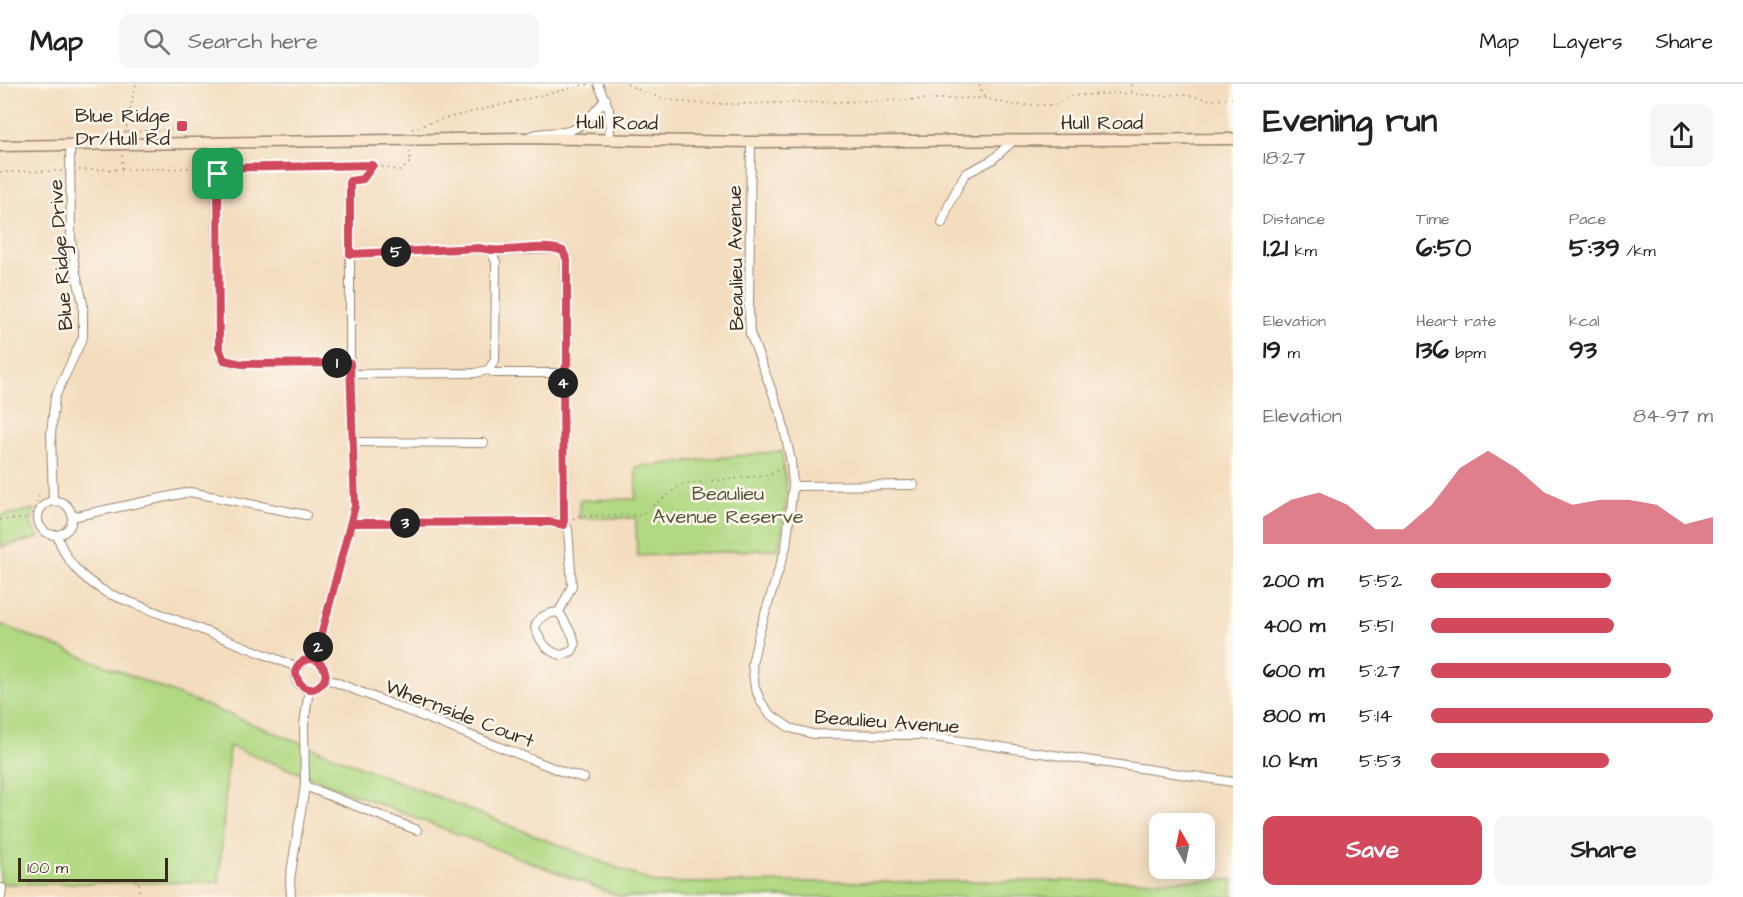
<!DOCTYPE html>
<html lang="en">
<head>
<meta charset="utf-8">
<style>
  :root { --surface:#fff; --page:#f6f6f6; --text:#202124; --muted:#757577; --line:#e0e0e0; --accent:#d1495b }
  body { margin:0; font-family:"Architects Daughter",sans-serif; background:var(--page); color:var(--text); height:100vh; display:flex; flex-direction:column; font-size:22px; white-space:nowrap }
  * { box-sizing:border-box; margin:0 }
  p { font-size:20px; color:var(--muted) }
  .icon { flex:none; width:33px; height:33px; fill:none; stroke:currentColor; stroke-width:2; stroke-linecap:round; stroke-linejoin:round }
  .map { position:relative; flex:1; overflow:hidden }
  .sheet { display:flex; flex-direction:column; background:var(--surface); width:510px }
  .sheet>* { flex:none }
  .needle { width:39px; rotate:351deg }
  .fabs { position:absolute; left:1149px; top:729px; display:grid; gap:12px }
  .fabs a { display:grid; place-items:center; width:66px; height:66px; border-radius:12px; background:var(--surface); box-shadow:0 3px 15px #0003; font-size:30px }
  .scale { position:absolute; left:18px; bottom:15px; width:150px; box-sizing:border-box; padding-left:6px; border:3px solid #3b2a1e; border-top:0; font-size:16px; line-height:21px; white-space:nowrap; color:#3b2a1e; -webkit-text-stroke:4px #fbf7ec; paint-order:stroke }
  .pin { position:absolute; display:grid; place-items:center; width:51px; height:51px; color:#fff; margin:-26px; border-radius:12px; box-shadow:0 3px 9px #0006 }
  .km { position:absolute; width:30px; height:30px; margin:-15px; border-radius:50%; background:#222; color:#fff; font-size:16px; line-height:30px; text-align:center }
  .round { display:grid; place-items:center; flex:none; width:63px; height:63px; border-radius:12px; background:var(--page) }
  .head { display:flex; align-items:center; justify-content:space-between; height:102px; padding:0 30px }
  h1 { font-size:33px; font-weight:700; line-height:45px }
  .figures { display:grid; grid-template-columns:repeat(3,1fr); gap:9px; height:102px; padding:6px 30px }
  .figures div { display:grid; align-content:center }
  .figures b { font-size:26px; font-weight:700 }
  .figures small { font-size:16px; font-weight:400 }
  .figures p { font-size:16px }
  .chart { height:168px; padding:12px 30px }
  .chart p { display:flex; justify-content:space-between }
  .chart svg { width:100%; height:108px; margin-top:6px; fill:var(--accent); opacity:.7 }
  .action { display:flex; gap:12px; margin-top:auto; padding:12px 30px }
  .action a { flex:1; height:69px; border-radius:12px; background:var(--accent); color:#fff; font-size:24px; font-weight:700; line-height:69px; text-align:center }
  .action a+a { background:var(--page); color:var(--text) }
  ul { padding:0 30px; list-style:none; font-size:20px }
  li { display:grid; grid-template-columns:96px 72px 1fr; align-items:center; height:45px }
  li i { height:15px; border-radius:8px; background:var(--accent) }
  header { display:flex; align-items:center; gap:36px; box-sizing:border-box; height:84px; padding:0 30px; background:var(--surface); border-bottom:2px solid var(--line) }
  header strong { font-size:28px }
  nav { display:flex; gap:33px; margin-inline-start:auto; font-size:21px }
  .search { width:420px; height:54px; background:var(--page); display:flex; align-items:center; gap:15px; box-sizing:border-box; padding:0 21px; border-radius:12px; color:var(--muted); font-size:22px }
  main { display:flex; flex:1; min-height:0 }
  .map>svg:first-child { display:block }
  .green { fill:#b1d983; stroke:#768250; stroke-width:1.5 }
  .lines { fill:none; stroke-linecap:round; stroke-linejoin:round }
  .minor-casing { stroke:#98846e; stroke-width:10 }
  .secondary-casing { stroke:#98846e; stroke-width:13 }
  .path { stroke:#98846e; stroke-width:1.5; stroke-dasharray:1.5 4.5; stroke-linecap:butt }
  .minor { stroke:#fff; stroke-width:8 }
  .secondary { stroke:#fbe5cf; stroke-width:10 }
  .route-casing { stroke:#fff; stroke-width:12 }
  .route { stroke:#d1495b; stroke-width:8 }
  .poi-dot { fill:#d1495b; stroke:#fbf7ec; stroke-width:2 }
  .labels { text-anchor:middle; stroke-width:5; stroke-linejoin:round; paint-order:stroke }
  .poi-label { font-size:20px; fill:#3b2a1e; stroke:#fbf7ec; text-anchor:end }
  .street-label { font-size:20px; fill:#3b2a1e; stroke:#fbf7ec }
  .park-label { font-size:20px; fill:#585637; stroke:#fbf7ec }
</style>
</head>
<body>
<header>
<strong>Map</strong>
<div class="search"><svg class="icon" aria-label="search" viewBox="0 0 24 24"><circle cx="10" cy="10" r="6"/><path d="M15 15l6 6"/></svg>Search here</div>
<nav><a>Map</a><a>Layers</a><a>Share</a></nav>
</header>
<main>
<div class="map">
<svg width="1233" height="813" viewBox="0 0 1233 813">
  <rect width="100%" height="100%" fill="#fbf7ec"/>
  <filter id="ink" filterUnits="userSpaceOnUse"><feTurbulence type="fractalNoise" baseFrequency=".0167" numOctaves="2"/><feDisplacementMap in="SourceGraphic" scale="12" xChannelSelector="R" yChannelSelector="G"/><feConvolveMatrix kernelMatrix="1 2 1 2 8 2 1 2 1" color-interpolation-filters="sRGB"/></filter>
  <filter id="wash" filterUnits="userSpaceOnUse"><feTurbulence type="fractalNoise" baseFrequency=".008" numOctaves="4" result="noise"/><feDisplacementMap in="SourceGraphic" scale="24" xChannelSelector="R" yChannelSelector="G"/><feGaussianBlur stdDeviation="1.35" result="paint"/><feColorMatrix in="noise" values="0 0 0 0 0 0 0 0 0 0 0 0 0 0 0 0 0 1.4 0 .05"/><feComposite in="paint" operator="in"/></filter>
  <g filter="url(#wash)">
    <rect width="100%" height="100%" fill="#f4ddbf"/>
    <g class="green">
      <path d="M782,367L787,411L779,465L637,472L636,434H579L580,416L636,415V383Z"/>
      <path d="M34,425L31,441L39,454L0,463V432Z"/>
      <path d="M0,540L655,799L1233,796V813H621L229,662L219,798L0,800Z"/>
    </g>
  </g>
  <g filter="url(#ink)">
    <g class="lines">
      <g class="minor-casing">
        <g id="minor">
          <path d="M598,0L609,25L610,56"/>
          <path d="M530,52C541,48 552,49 564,48C583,45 594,28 606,15"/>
          <path d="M751,58L749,227L750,249L781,331L791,377L793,402L786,463L759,549L752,580L755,604L761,618L770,630L790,644L813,650L921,651L1233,698"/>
          <path d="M216,59L219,264L224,276L242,280L350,279"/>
          <path d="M942,139L950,118L965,90L992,76L1013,57"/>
          <path d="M491,167L552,165H558L566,171L567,280L563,289L564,441"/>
          <path d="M350,170L480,164L491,167L496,178L495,276L488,286L475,289L350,290"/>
          <path d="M488,286L495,289H563"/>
          <path d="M354,358L484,359"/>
          <path d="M793,402L914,401"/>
          <circle cx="55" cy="434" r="17"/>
          <path d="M53,417L51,350L55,313L83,253V219L75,185L71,154L70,61"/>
          <path d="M72,433L190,408L306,431"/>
          <path d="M351,439L559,438L568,445L572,502L559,528"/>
          <path d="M57,451C66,479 82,494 107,509L297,583"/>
          <path d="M559,528L573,552L575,561L572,567L562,571C548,569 540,557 535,544C537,532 548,529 559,528Z"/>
          <path d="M315,575L355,422L350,279V97"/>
          <circle cx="310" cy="590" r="15"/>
          <path d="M325,594L566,689L584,694"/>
          <path d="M305,702L417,746"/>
          <path d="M1,813L2,804"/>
          <path d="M291,813L290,795L305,702L304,641L309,605"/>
        </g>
      </g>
      <g class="secondary-casing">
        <path id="secondary" d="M0,62L523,54L751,58L1233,55"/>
      </g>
      <g class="path">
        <path d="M627,0C675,27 731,19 783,19C850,18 917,15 985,14L1012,21H1055L1070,12L1117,9L1163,12L1178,10L1212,16L1233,14"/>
        <path d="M979,0L984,13"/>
        <path d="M1131,8V0"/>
        <path d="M412,45L439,36L588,0"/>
        <path d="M127,48L186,45"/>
        <path d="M125,49L136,0"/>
        <path d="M122,71V84"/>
        <path d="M226,83L373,81L401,87L410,78V67"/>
        <path d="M79,86L206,84"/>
        <path d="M0,88L62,87"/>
        <path d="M360,96L363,95L373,82"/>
        <path d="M573,435L578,432L641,431L682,400L770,391L782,383"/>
        <path d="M0,436L32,434L38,413L43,412"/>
        <path d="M139,813V799"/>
      </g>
      <use href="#minor" class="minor"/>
      <use href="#secondary" class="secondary"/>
    </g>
  </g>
  <g class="lines" filter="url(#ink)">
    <g class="route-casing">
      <path id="route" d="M218,90L219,264L224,276L242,280L350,279L355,422L315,575C323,580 330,591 322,599C302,621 279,574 315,575L351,439L550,438L564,441L563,289L567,280V176L563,167C542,158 505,171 480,164L350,170V97L363,95L373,81L217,84L218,90"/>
    </g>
    <use href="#route" class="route"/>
  </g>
  <rect class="poi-dot" x="176" y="36" width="12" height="12" rx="3"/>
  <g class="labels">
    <g class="poi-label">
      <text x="170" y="38">Blue Ridge<tspan x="170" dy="23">Dr/Hull Rd</tspan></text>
    </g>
    <g class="street-label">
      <text transform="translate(617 38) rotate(1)" y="7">Hull Road</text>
      <text x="1102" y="45">Hull Road</text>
      <text transform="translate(60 171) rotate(-94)" y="7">Blue Ridge Drive</text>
      <text transform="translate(735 174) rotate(-91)" y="7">Beaulieu Avenue</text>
      <text transform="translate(460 629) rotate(21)" y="7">Whernside Court</text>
      <text transform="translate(887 637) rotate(4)" y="7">Beaulieu Avenue</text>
    </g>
    <g class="park-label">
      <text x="728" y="416">Beaulieu<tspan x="728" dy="23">Avenue Reserve</tspan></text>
    </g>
  </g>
</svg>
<div class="fabs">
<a><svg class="needle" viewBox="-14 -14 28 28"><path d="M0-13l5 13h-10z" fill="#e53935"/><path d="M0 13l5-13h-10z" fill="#757577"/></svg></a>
</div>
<div class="scale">100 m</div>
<div class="pin" style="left:218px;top:90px;background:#1e9e55"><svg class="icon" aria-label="arrive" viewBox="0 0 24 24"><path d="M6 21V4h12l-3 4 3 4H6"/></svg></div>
<b class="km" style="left:337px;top:279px">1</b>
<b class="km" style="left:318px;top:563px">2</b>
<b class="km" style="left:405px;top:439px">3</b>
<b class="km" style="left:563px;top:299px">4</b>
<b class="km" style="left:396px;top:168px">5</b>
</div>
<section class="sheet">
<div class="head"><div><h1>Evening run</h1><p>18:27</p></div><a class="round"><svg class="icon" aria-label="share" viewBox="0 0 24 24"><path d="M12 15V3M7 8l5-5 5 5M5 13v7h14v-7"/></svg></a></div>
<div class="figures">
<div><p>Distance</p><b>1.21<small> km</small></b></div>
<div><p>Time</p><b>6:50</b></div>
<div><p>Pace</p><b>5:39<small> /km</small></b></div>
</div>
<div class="figures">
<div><p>Elevation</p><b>19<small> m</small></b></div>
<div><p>Heart rate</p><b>136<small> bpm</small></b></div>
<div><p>kcal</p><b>93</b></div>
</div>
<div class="chart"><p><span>Elevation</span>84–97 m</p>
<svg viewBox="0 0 160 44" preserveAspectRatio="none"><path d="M0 44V33L10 26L20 23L30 28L40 38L50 38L60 28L70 13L80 6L90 13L100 23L110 28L120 26L130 26L140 28L150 36L160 33V44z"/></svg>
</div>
<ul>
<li><b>200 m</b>5:52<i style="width:64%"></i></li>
<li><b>400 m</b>5:51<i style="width:65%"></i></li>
<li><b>600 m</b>5:27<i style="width:85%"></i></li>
<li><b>800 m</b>5:14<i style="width:100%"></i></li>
<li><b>1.0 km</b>5:53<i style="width:63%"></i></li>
</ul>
<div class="action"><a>Save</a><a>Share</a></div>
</section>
</main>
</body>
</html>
